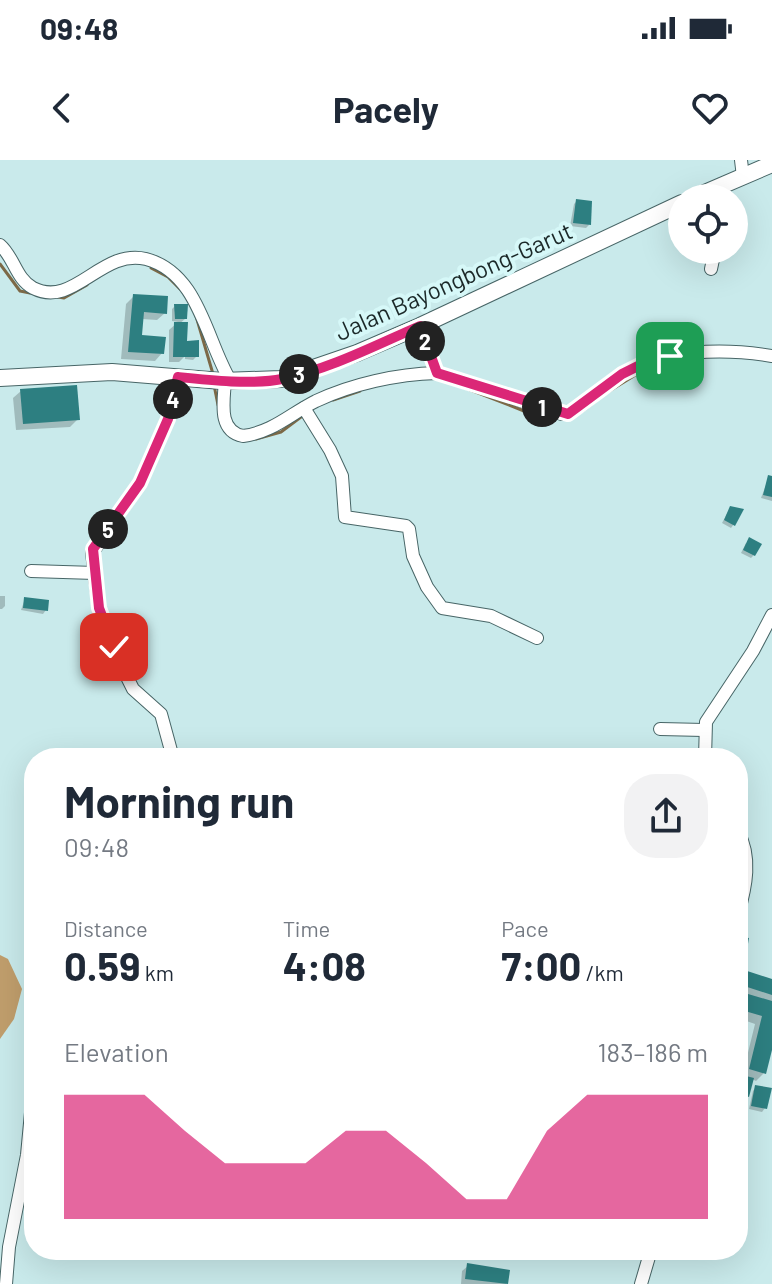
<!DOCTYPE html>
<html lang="en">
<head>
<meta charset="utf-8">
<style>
  :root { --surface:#fff; --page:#f2f2f3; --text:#1f2937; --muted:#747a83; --accent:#db2777 }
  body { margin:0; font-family:Barlow,sans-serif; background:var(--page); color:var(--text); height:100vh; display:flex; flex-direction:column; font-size:30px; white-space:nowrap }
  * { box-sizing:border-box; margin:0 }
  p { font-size:26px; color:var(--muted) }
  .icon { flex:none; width:44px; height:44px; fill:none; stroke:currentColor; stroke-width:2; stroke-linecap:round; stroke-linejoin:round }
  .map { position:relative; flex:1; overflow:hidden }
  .details { position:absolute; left:24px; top:588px; width:724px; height:512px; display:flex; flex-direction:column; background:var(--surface); border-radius:32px; box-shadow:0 8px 32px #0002 }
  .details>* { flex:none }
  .controls { position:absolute; left:668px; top:24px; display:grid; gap:16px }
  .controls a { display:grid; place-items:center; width:80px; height:80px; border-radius:50%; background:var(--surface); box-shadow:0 8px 32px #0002; font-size:40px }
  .pin { position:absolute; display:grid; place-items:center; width:68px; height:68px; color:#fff; margin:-34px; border-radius:16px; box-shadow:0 4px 12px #0006 }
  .km { position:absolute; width:40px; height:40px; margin:-20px; border-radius:50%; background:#222; color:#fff; font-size:22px; line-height:40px; text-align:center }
  .round { display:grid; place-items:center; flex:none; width:84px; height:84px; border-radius:32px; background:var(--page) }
  .head { display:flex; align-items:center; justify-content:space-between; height:136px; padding:0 40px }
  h1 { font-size:44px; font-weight:700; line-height:60px }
  .metrics { display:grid; grid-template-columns:repeat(3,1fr); gap:12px; height:136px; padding:8px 40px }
  .metrics div { display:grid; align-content:center }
  .metrics b { font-size:40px; font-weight:700 }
  .metrics small { font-size:22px; font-weight:400 }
  .metrics p { font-size:22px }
  .chart { height:224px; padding:16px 40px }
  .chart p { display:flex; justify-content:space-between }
  .chart svg { width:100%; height:144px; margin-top:8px; fill:var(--accent); opacity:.7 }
  .status { display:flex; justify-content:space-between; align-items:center; height:56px; padding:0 40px; background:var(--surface); direction:ltr }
  .status svg { height:22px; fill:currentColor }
  header { display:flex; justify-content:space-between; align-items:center; height:104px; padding:0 40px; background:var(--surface); font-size:36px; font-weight:700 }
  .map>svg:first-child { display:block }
  .forest { fill:#c09e6c }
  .shadow { fill:#0003 }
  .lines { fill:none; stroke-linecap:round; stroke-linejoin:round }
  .stream { stroke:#7c6947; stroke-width:3 }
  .building { fill:#2d7f81 }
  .minor-casing { stroke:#476566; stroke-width:14 }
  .major-casing { stroke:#476566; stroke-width:18 }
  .minor { stroke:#fff; stroke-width:12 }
  .major { stroke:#fff; stroke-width:16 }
  .route-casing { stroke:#fff; stroke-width:16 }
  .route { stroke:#db2777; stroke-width:10 }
  .labels { text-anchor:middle; stroke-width:8; stroke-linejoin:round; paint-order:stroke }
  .street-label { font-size:24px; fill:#1b2828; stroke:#d6f8f8 }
</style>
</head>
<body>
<div class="status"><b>09:48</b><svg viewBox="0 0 49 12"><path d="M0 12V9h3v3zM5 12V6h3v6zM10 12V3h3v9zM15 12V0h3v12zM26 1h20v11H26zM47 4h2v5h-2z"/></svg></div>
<header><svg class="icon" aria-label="back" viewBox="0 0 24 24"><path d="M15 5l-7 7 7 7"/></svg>Pacely<svg class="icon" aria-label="heart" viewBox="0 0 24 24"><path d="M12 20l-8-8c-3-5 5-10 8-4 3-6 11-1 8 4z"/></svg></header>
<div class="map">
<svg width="772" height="1124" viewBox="0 0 772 1124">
  <rect width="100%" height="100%" fill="#c9eaeb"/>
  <path class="forest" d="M0,795L8,799L22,829L14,859L0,879Z"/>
  <g class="shadow">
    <path d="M577,41L589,65L586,68L570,66L574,44Z"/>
    <path d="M134,136L165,153L157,160L142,159L140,177L162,193L155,201L121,199L126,144Z"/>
    <path d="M175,146L185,159L179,164L185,186L197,196L193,200L185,199V196L179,202H169V170L178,162L172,161V149Z"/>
    <path d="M21,231L78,259L70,267L16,270L13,238Z"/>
    <path d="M769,317L772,318V341L761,338Z"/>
    <path d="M730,348L734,364L731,368L722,363Z"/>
    <path d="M746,383L754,395L751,398L741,393Z"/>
    <path d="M0,436H5V446L2,449H0Z"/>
    <path d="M25,439L46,450L43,454L21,450Z"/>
    <path d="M738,810L772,821V882L764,913L756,921L752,919L738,954V916L742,917L755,864L738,858Z"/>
    <path d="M756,927L765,948L762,952L749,949L753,931Z"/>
    <path d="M468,1106L508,1112L506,1124H461L462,1111Z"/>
  </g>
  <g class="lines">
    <g class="stream">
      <path d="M0,104L20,131L30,133"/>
      <path d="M151,108L168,117L180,129"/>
      <path d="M58,137L64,138L87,125"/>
      <path d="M196,156L213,214"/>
      <path d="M214,225L218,245"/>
      <path d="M468,229L524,251L552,256"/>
      <path d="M603,235L637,214L660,205"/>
      <path d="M333,240L360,231"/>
      <path d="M256,279L281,272L305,254"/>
    </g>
  </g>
  <g class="building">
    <path d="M576,39L592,41L591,65L573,63Z"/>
    <path d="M133,134L168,136L167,154L144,152L142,175L166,177L164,194L128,192Z"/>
    <path d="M174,144H188L187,159H175Z"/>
    <path d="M174,162H188L187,181L199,180V197H173Z"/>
    <path d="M77,225L80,260L23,264L20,229Z"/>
    <path d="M768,315L772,316V337L763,335Z"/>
    <path d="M730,346L744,349L735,366L724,360Z"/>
    <path d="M749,377L762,384L755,396L743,390Z"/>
    <path d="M24,437L49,440L48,451L23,448Z"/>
    <path d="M738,776L749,778L744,806L738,805Z"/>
    <path d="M738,808L772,819V835L738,824Z"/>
    <path d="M738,831L772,841V890L766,914L749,909L762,856L738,849Z"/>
    <path d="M738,914L754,918L749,937L738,933Z"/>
    <path d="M755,925L772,928L767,949L751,946Z"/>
    <path d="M467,1103L510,1110L508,1124L465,1119Z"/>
  </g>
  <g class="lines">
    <g class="minor-casing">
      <g id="minor">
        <path d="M741,0L743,17"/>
        <path d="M0,85C14,97 16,119 33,128C74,149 101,88 146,99C199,113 206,180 230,220"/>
        <path d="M711,109L715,90"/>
        <path d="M420,166L437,213L562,254C578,253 603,225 619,216C663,189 722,188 772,196"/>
        <path d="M225,220C224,240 217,271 243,276C273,272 290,254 316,241C352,224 397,214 437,213"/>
        <path d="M304,248L330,290L342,316L345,357L406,366L409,369L413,396L427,427L442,448L491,456L537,478"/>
        <path d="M31,411L95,413"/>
        <path d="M660,569L704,570"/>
        <path d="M173,598L161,554L133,529L119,501L99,448L92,393L140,323L168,259L178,217"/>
        <path d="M705,598L706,562L753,491L772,455"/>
        <path d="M738,672C752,697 746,727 738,754"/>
        <path d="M6,1124L9,1087L27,995L34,921"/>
        <path d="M641,1124L651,1090"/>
      </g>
    </g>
    <g class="major-casing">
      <g id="major">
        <path d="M693,38L772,4"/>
        <path d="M0,218L112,212L222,221L281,219L357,193L420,166L682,43"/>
      </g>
    </g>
    <use href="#minor" class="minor"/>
    <use href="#major" class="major"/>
  </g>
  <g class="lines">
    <g class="route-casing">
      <path id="route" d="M114,487L99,448L93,389L140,323L168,259L178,217C207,220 254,225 282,219C330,209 376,185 420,166L437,213L568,254L622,214L644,203L670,196"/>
    </g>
    <use href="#route" class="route"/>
  </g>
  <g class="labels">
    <g class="street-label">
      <text transform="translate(454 122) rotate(-24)" y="8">Jalan Bayongbong-Garut</text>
    </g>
  </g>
</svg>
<div class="controls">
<a><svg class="icon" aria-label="locate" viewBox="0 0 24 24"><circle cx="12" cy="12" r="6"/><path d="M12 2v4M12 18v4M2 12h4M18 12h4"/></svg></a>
</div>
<div class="pin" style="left:670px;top:196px;background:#1e9e55"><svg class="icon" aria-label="arrive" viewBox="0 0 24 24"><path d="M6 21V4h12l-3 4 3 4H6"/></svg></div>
<div class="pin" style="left:114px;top:487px;background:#d93025"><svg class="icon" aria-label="check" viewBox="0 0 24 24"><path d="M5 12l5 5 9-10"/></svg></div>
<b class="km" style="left:542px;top:247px">1</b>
<b class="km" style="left:425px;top:181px">2</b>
<b class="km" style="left:299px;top:214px">3</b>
<b class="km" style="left:173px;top:239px">4</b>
<b class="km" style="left:108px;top:369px">5</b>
<section class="details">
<div class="head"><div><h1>Morning run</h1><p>09:48</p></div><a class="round"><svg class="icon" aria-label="share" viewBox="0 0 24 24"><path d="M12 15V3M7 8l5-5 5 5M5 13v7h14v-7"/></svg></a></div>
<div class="metrics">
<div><p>Distance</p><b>0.59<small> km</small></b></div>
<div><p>Time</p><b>4:08</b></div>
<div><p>Pace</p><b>7:00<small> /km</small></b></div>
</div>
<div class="chart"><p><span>Elevation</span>183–186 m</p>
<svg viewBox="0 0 160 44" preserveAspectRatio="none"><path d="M0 44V6L10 6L20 6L30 17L40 27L50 27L60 27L70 17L80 17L90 27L100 38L110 38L120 17L130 6L140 6L150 6L160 6V44z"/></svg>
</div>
</section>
</div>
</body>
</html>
